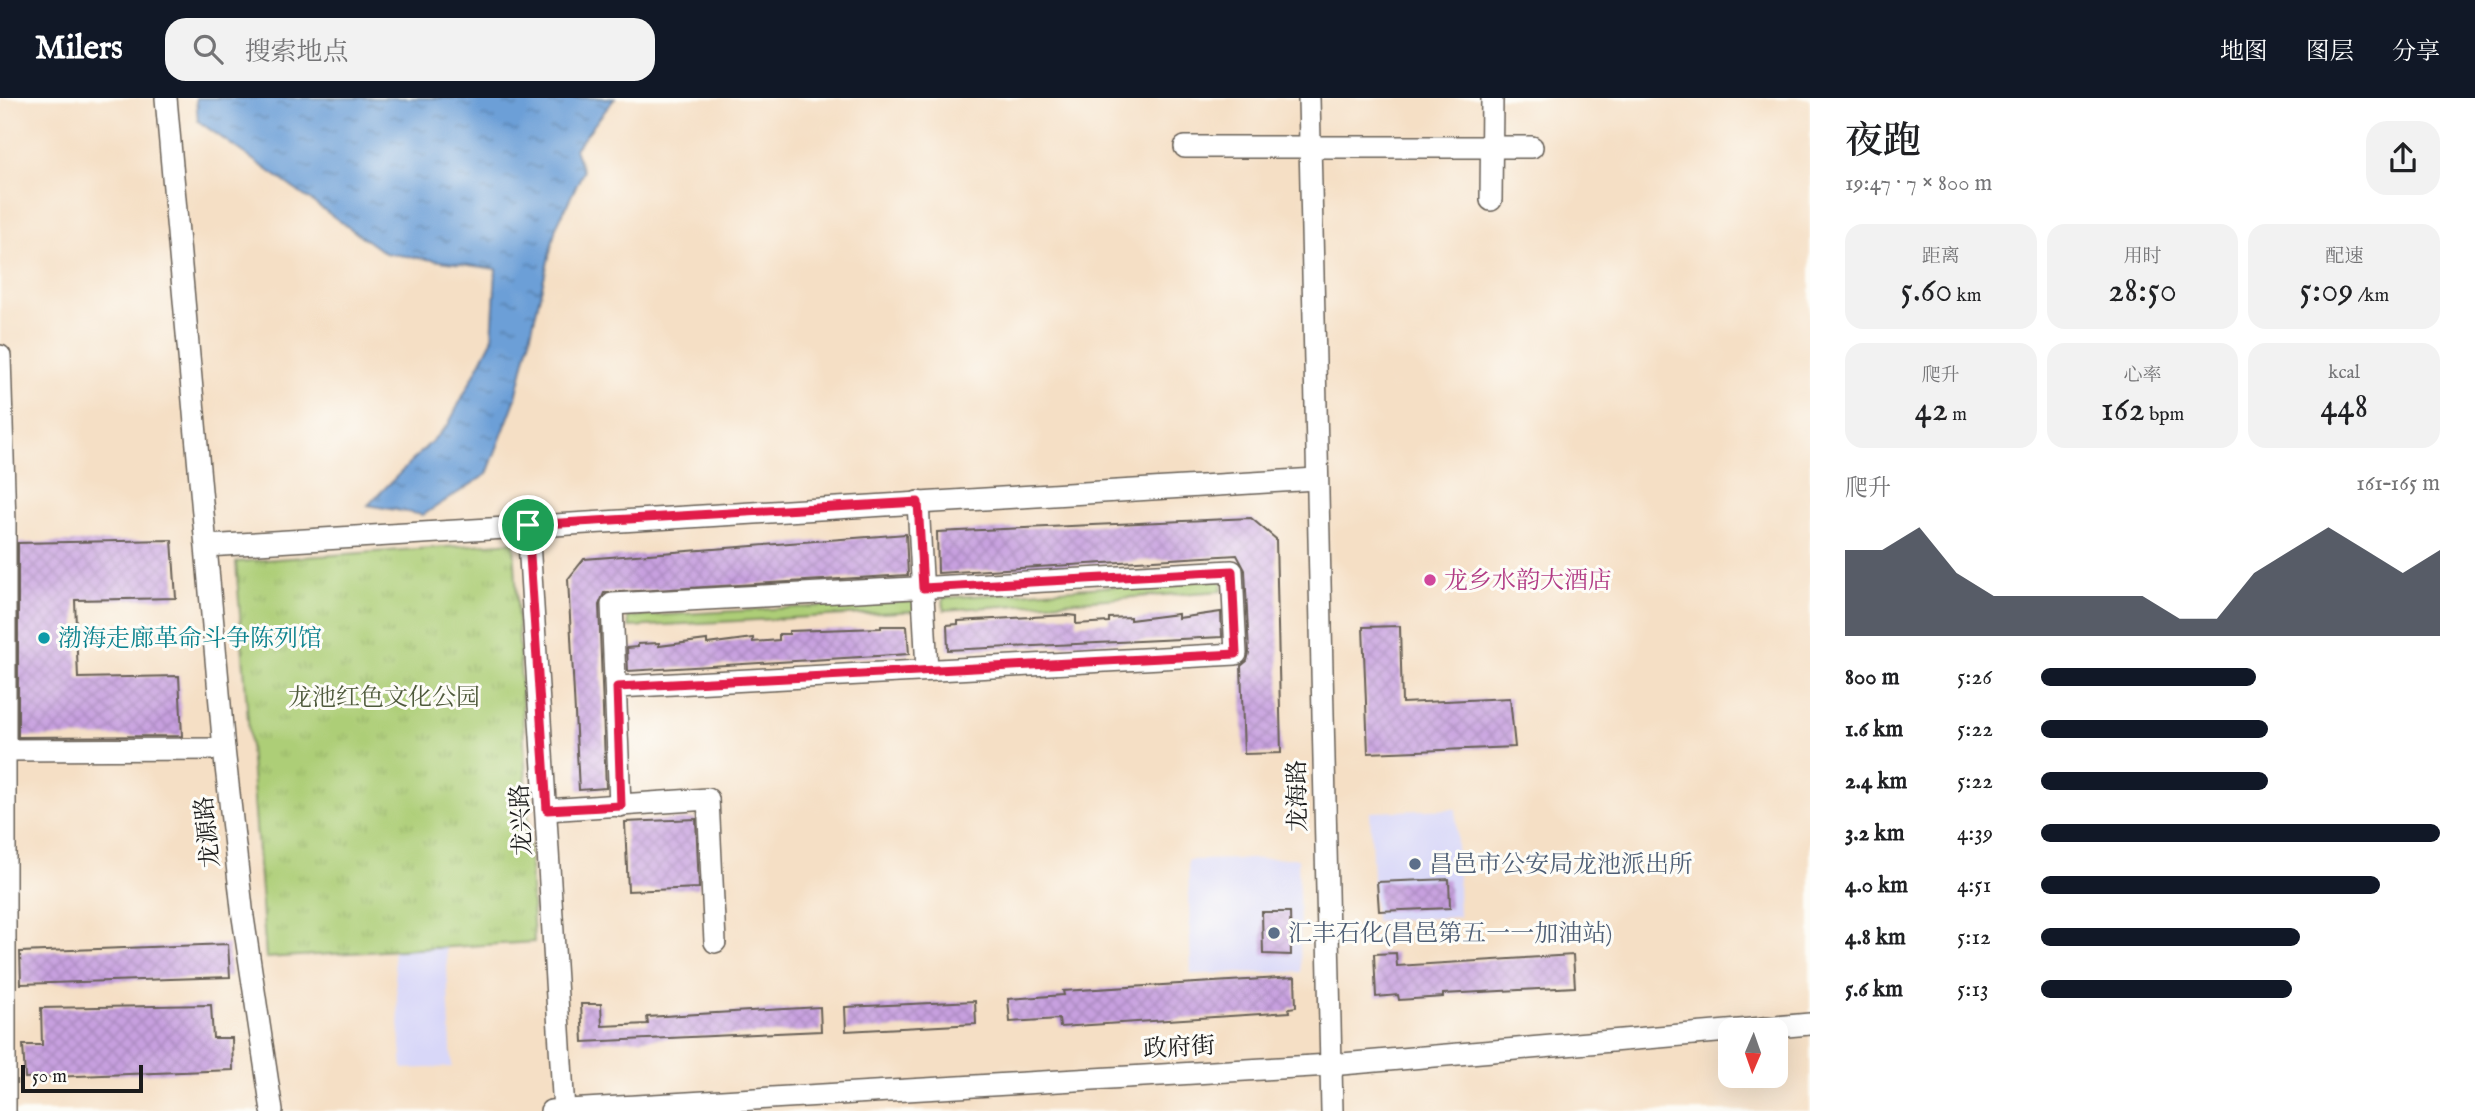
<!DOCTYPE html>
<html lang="zh">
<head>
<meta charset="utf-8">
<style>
  :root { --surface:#fff; --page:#f2f2f2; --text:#202124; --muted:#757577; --accent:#111827 }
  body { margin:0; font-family:"IM FELL English","Noto Serif SC",serif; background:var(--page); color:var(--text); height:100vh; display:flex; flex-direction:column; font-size:26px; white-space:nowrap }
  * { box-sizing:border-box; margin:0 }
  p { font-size:23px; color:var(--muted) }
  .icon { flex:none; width:38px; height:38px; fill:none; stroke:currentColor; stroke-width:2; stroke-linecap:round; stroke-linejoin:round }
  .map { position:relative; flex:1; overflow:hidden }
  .side { display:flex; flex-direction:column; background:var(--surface); width:665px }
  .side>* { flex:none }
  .needle { width:46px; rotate:182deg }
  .buttons { position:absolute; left:1718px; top:920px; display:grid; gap:14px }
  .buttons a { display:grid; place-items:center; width:70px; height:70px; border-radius:14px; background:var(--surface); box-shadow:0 7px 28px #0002; font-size:35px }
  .scale { position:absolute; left:21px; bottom:18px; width:122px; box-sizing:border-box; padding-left:7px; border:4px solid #1c1c1c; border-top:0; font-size:19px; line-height:24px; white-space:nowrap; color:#1c1c1c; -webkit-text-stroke:5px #fdfcf7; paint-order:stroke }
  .pin { position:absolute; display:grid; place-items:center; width:60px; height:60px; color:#fff; margin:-30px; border:4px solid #fff; border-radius:50%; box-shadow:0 2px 7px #0007 }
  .round { display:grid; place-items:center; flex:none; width:74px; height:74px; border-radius:21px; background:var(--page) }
  .headline { display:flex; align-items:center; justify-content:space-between; height:119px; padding:0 35px }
  h1 { font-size:38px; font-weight:600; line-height:52px }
  .stats { display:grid; grid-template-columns:repeat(3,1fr); gap:10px; height:119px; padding:7px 35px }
  .stats div { display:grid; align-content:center; border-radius:18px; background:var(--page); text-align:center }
  .stats b { font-size:35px; font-weight:600 }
  .stats small { font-size:19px; font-weight:400 }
  .stats p { font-size:19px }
  .chart { height:196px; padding:14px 35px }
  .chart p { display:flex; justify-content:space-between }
  .chart svg { width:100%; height:126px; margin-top:7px; fill:var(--accent); opacity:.7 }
  ul { padding:0 35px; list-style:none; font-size:23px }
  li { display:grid; grid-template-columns:112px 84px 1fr; align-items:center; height:52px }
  li i { height:18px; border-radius:9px; background:var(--accent) }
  header { display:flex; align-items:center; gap:42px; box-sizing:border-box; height:98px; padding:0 35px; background:var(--accent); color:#fff }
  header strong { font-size:33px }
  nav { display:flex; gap:38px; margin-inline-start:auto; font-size:24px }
  .search { width:490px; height:63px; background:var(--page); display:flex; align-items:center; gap:18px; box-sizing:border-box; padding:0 24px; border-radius:21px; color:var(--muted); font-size:26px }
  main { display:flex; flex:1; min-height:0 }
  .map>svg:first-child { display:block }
  .built { fill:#d8d7f8 }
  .green { fill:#adce77; stroke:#64754a; stroke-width:2 }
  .park { fill:url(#park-tufts); stroke:#64754a; stroke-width:2 }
  .water { fill:url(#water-ripples); stroke:#445e7a; stroke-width:2 }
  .building { fill:url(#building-cross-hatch) }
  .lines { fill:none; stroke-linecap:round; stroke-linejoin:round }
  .minor-casing { stroke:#686057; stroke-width:24 }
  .minor { stroke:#fff; stroke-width:21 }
  .route-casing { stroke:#fff; stroke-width:14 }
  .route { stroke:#e11d48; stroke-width:9 }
  .hotel-dot { fill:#d1479c; stroke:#fdfcf7; stroke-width:2.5 }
  .culture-dot { fill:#0f9aa8; stroke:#fdfcf7; stroke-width:2.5 }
  .service-dot { fill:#5c6f8a; stroke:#fdfcf7; stroke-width:2.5 }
  .labels { text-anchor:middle; stroke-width:6; stroke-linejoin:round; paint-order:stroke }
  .hotel-label { font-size:24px; fill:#b23c85; stroke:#fdfcf7; text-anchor:start }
  .culture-label { font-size:24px; fill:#0d838f; stroke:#fdfcf7; text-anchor:start }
  .park-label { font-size:24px; fill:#4f5a3c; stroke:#fdfcf7 }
  .street-label { font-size:24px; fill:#1c1c1c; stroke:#fdfcf7 }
  .service-label { font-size:24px; fill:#4e5e75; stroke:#fdfcf7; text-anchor:start }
</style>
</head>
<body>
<header>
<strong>Milers</strong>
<div class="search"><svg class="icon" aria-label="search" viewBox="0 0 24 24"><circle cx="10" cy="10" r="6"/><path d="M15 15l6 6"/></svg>搜索地点</div>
<nav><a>地图</a><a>图层</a><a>分享</a></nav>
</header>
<main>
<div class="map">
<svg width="1810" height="1013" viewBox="0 0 1810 1013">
  <defs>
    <pattern id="park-tufts" width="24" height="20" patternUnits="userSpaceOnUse" patternTransform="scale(1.75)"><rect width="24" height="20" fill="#adce77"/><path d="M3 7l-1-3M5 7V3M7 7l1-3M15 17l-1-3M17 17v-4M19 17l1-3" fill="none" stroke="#94b066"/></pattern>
    <pattern id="water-ripples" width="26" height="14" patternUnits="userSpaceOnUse" patternTransform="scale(1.75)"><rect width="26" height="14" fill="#6c9fd7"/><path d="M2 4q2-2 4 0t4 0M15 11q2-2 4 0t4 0" fill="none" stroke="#5881ae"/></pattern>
    <pattern id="building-cross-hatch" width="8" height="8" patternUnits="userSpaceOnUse" patternTransform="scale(1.75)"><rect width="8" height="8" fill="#c7a0df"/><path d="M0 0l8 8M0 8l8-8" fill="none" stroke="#aa89bf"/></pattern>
  </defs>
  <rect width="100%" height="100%" fill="#fdfcf7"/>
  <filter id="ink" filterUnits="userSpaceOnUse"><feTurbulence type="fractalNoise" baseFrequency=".0143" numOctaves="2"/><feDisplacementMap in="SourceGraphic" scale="14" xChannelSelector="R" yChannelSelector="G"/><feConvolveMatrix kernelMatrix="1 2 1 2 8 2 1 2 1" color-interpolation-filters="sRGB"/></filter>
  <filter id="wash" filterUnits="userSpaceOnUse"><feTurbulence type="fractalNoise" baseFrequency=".00686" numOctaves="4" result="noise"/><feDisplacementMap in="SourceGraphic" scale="28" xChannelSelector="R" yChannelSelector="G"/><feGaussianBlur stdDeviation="1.57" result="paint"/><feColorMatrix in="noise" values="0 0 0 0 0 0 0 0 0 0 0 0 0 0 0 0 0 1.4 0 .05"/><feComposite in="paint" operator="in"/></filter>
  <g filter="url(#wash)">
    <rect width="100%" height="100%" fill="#f5dfc5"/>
    <g class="built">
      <path d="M1456,711L1459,819L1375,823L1370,714Z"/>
      <path d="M1298,760L1301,874L1191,876L1188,762Z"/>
      <path d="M446,849L452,969L403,971L393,852Z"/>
    </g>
    <g class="green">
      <path d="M1221,481L1222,493L944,512L943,500Z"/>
      <path d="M916,503V513L629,529L628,519Z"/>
    </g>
    <path class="park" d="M514,444L534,844L266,860L236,464Z"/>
    <path class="water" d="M196,0H615L575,51L583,74L556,129L516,300L487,376L423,417L368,407L448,327L492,242L496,171L385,155L198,23Z"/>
    <g id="blocks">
      <g class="building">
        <path d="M1251,420L1276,441L1281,655L1244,656L1241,568L1247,563L1249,555L1245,472L1237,457L938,475L937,434Z"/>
        <path d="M906,436L908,477L604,495L599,507L606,690L579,692L568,481L584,461Z"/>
        <path d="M172,442L176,500L75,502L78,580L179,578L182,638L18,639V445Z"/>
        <path d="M1221,514L1222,539L948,552L947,527L958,526V523L1068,517L1076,518V526L1109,524V520L1130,519V522L1178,516V520Z"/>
        <path d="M881,528H907L909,556L628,573L627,550L638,549V546L659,545V548L707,542V546L753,540V544L779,542V536H789V533L881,530Z"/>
        <path d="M1400,528L1402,605L1510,600L1515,649L1368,655L1363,529Z"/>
        <path d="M696,721L699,790L628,793L625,724Z"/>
        <path d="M1449,781L1450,810L1379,813L1377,784Z"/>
        <path d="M1262,814H1290L1291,857L1263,856Z"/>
        <path d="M228,846L230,879L21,886L20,854Z"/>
        <path d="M1396,855L1397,868L1573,857L1575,889L1443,896V899L1399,902L1398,897L1376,899L1374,856Z"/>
        <path d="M1295,879L1296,909L1289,910L1290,914L1060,929L1059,921L1010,924L1008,901L1064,897L1063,893Z"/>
        <path d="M975,903L976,926L846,933L845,909Z"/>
        <path d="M581,906H601L602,928L648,926L647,919L820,909L821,933L583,944Z"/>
        <path d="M211,907L213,940H232L233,972L25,980L23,947H42L41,910Z"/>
      </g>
    </g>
  </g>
  <g filter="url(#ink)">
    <use href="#blocks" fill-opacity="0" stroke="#686057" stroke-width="2"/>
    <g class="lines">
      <g class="minor-casing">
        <g id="minor">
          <path d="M166,0L224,651L243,819L272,1013"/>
          <path d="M1309,0L1332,1013"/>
          <path d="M1185,49H1532"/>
          <path d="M1491,102L1492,0"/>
          <path d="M0,258L5,426V1013"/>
          <path d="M918,404L927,572"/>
          <path d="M528,427L564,1013"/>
          <path d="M207,448L1316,381"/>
          <path d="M617,589L1236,556L1232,473L612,506L620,708"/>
          <path d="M0,652L224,651"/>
          <path d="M547,712L708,701L715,844"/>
          <path d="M551,1013L1330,967L1810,926"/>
        </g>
      </g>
      <use href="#minor" class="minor"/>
    </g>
  </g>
  <g class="lines" filter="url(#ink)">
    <g class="route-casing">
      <path id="route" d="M918,404L923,490L1232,473L1236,556L617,589L621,708L547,712L528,427Z"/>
    </g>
    <use href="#route" class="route"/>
  </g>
  <circle class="hotel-dot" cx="1430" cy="482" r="7"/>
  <circle class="culture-dot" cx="44" cy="540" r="7"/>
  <g class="service-dot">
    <circle cx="1415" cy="766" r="7"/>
    <circle cx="1274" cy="835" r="7"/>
  </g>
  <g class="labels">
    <g class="hotel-label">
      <text x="1444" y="490">龙乡水韵大酒店</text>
    </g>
    <g class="culture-label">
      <text x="58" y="548">渤海走廊革命斗争陈列馆</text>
    </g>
    <g class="park-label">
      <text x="384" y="607">龙池红色文化公园</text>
    </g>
    <g class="street-label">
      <text transform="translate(1297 698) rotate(-91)" y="8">龙海路</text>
      <text transform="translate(521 722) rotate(-93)" y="8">龙兴路</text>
      <text transform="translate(207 734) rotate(-96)" y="8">龙源路</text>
      <text transform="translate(1179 949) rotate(-3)" y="8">政府街</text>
    </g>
    <g class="service-label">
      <text x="1429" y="774">昌邑市公安局龙池派出所</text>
      <text x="1288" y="843">汇丰石化(昌邑第五一一加油站)</text>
    </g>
  </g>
</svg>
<div class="buttons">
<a><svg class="needle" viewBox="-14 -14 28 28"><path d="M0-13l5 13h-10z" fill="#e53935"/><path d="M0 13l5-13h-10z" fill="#757577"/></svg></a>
</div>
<div class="scale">50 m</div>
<div class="pin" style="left:528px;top:427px;background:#1e9e55"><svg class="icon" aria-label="arrive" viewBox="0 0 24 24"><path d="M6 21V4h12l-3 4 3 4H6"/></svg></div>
</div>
<section class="side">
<div class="headline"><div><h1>夜跑</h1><p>19:47 · 7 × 800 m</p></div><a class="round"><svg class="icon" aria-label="share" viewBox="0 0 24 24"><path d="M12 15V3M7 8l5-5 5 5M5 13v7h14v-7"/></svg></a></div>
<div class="stats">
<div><p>距离</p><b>5.60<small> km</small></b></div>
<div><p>用时</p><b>28:50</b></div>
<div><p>配速</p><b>5:09<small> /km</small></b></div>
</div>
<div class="stats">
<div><p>爬升</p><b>42<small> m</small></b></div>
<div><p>心率</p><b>162<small> bpm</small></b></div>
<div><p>kcal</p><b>448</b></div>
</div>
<div class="chart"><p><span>爬升</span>161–165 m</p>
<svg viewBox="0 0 160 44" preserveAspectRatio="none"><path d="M0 44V14L10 14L20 6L30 22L40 30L50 30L60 30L70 30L80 30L90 38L100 38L110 22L120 14L130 6L140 14L150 22L160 14V44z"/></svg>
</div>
<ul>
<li><b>800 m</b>5:26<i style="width:54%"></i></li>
<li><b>1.6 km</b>5:22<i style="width:57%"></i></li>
<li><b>2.4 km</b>5:22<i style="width:57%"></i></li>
<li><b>3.2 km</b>4:39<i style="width:100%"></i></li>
<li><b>4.0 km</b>4:51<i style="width:85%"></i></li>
<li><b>4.8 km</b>5:12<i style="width:65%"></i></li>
<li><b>5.6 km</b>5:13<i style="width:63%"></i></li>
</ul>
</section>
</main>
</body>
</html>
